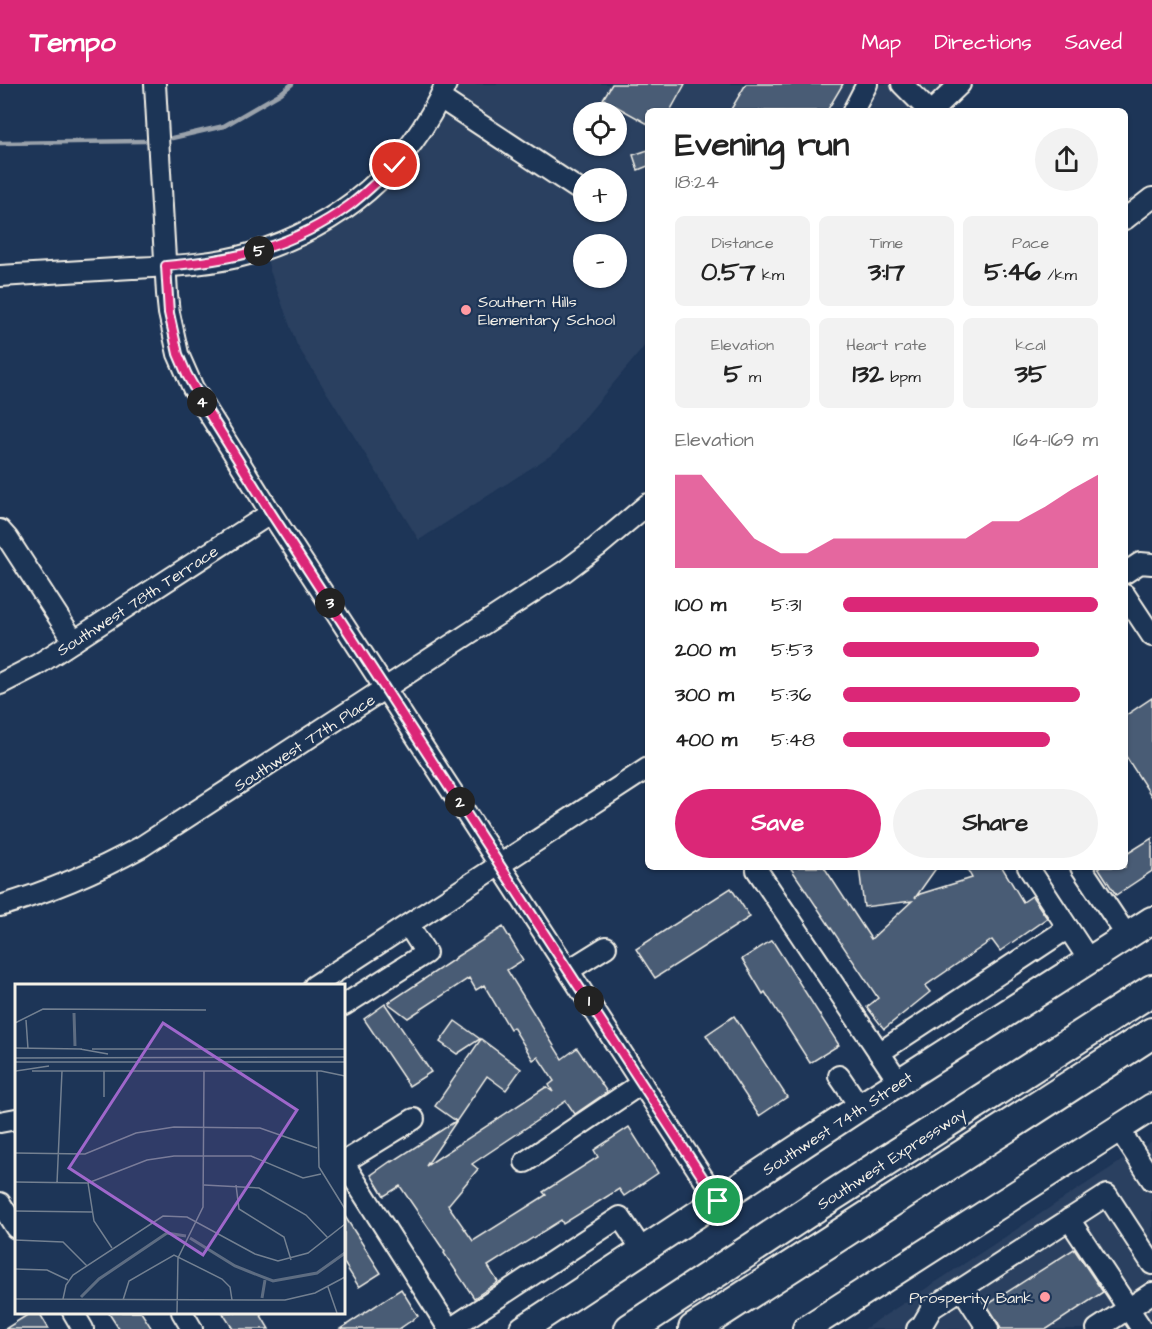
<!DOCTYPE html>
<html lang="en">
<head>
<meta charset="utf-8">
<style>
  :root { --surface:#fff; --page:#f2f2f2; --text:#222; --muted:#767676; --accent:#db2777 }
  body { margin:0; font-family:"Architects Daughter",sans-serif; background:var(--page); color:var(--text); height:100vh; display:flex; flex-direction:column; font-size:22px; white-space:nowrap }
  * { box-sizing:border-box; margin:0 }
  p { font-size:20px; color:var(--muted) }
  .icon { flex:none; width:33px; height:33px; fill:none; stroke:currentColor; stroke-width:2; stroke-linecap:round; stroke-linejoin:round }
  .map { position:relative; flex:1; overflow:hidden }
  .details { position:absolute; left:645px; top:24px; width:483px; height:762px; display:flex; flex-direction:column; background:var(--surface); border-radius:9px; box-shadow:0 2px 4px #0004 }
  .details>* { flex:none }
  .buttons { position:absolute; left:573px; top:18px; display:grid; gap:12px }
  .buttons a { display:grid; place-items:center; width:54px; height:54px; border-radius:50%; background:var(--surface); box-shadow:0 2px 4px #0004; font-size:30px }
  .pin { position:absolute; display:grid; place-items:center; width:51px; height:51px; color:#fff; margin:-26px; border:3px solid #fff; border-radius:50%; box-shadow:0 2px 6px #0007 }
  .km { position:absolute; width:30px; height:30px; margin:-15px; border-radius:50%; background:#222; color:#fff; font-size:16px; line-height:30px; text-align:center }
  .round { display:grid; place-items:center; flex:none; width:63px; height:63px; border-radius:32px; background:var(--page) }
  .summary { display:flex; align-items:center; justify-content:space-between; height:102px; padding:0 30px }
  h1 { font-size:33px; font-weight:700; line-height:45px }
  .metrics { display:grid; grid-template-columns:repeat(3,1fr); gap:9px; height:102px; padding:6px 30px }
  .metrics div { display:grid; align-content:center; border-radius:9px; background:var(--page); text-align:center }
  .metrics b { font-size:26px; font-weight:700 }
  .metrics small { font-size:16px; font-weight:400 }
  .metrics p { font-size:16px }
  .chart { height:168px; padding:12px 30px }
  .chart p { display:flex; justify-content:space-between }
  .chart svg { width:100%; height:108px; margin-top:6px; fill:var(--accent); opacity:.7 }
  .action { display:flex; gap:12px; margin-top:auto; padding:12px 30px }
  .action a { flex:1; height:69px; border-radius:36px; background:var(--accent); color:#fff; font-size:24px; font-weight:700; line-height:69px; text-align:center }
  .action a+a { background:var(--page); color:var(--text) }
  ul { padding:0 30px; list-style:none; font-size:20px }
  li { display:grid; grid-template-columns:96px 72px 1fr; align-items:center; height:45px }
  li i { height:15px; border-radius:8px; background:var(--accent) }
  header { display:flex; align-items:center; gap:36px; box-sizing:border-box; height:84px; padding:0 30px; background:var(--accent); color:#fff }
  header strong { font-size:28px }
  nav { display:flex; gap:33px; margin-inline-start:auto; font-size:21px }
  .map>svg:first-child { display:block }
  .built { fill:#2a4060; fill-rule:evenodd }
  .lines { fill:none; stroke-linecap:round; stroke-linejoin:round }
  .stream { stroke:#9aa2ab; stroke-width:4.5 }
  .building { fill:#485b74; stroke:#f4f1e8; stroke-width:1.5 }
  .minor-casing { stroke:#f4f1e8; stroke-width:24 }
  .major-casing { stroke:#f4f1e8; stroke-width:30 }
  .highway-casing { stroke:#f4f1e8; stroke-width:34 }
  .minor { stroke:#1d3557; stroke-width:20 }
  .major { stroke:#1d3557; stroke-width:26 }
  .highway { stroke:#1d3557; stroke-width:30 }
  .route-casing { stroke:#fff; stroke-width:12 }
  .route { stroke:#db2777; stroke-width:8 }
  .poi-dot { fill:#ff9aa2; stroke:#1d3557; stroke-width:2 }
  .labels { text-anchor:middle; stroke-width:4.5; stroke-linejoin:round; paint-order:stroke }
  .poi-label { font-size:16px; fill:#f4f1e8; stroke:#1d3557; text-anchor:start }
  .street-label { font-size:16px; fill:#f4f1e8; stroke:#1d3557 }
  .inset-river { fill:none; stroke:#5e6d82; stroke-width:3 }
  .inset-road { fill:none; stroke:#738091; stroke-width:1.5 }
  .view { fill:#9f67cb; fill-opacity:0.15; stroke:#9f67cb; stroke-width:3 }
  .inset-edge { fill:none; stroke:#f4f1e8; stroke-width:3 }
</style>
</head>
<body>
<header>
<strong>Tempo</strong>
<nav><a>Map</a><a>Directions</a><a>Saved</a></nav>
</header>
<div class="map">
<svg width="1152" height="1245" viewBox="0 0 1152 1245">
  <rect width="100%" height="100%" fill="#1d3557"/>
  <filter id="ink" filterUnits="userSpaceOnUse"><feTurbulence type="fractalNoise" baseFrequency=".0167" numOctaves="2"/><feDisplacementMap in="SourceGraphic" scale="12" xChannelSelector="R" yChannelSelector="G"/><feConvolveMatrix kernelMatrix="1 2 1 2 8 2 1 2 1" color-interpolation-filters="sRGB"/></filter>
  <g filter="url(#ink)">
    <g class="built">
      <path d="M457,0H943L917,27H648V258L556,368L419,456L297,261L270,187L267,174L311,158L361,127L413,75L439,38ZM584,28H616V62H584ZM584,94H616V128H584ZM584,160H616V194H584Z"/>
      <path d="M1152,1057V1245H864Z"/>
    </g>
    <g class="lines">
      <g class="stream">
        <path d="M172,54L224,42L281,9L292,0"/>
        <path d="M0,59L144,57"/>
      </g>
    </g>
    <g class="building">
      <path d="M612,0H685L670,27H648V40L603,15Z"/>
      <path d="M746,0H843L827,27H730Z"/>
      <path d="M648,66V82L638,86L633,71Z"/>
      <path d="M1152,614V713L1125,671V632Z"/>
      <path d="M1152,754V787L1116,811L1098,783H1125V771Z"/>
      <path d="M790,783H824L871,855L912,817L864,823L859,783H937L915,814L920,810L972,794L966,783H1002L1023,818L1032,812L1047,834L1000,867L992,856L925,902L930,908L884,945L867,923L878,914Z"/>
      <path d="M731,804L750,833L655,894L636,865Z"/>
      <path d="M503,843L523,876L507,886L562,975L577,964L607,1008L575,1030L566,1017L472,1080L478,1085L448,1121L473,1157L546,1111L543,1108L598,1073L594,1066L629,1043L658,1089L624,1112L619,1105L563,1140L561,1136L488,1182L498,1198L474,1214L444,1169L445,1168L400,1102L384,1112L371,1091L391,1077L392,1078L456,1037L435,1022L481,955L521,985L506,1006L487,992L426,1082L546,1003L553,1008L549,1001L554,997L538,973L533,976L513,943L510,945L484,901L476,906L469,894L408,934L388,919L456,874V873Z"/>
      <path d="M772,856L839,961L810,979L765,908L763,910L742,875Z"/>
      <path d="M385,920L431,988L409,1002L364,935Z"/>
      <path d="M734,932L787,1013L759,1032L706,951Z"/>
      <path d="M455,937L480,955L457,970L440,958Z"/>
      <path d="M344,1131L381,1189L359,1203L344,1179Z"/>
      <path d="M1074,1165L1103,1208L1047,1245H1001L998,1238L987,1221Z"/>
      <path d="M401,1205L418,1232L399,1245H340Z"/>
      <path d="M32,1228H39L49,1245H5Z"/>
      <path d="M108,1228H141L152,1245H119Z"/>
      <path d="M222,1228H259L269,1245H233Z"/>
    </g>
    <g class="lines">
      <g class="minor-casing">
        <g id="minor">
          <path d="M155,0L167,210L169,229L178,270L193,304L271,429L718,1117"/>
          <path d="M902,0L929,27"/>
          <path d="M440,14L584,109"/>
          <path d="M853,27L867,0"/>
          <path d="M932,27L960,0"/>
          <path d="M1125,135L1152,114"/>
          <path d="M0,192C44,189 88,187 132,184C171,182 211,181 249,170C338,144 409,85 446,0"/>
          <path d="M0,446L8,455L74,557"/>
          <path d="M1125,489L1140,479L1152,480"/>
          <path d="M1125,511L1152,552"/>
          <path d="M0,600L37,581L271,429"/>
          <path d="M1028,783L1089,876"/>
          <path d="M1081,783L1127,852"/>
          <path d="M757,786L899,998"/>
          <path d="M0,822C51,807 94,789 141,763L565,487L597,463L648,420"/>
          <path d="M569,886L606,863"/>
          <path d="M314,902L648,684"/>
          <path d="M344,921L426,869L408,841"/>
          <path d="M879,969L1068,844"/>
          <path d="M839,992L860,1023"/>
          <path d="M0,1038L16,1035"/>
          <path d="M1119,1045L1152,1096"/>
          <path d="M344,1078L414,1035"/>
          <path d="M525,1078L642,999"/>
          <path d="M344,1083L347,1084L449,1245"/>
          <path d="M0,1119L16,1144"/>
          <path d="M1069,1135L1142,1245"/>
          <path d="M962,1205L988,1245"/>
          <path d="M73,1228L83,1245"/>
          <path d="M182,1228L192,1245"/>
          <path d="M450,1245L620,1133L643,1167"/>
          <path d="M917,1245L922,1241L932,1224L1107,1111L1152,1180"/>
          <path d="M1097,1245L1152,1209"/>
        </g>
      </g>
      <g class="major-casing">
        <g id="major">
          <path d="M523,1245L860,1023L1152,836"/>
          <path d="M806,1245L1152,1023"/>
        </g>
      </g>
      <g class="highway-casing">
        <g id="highway">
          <path d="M630,1245L821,1119L1152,906"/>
          <path d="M694,1245L1152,949"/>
        </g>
      </g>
      <use href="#minor" class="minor"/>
      <use href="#major" class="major"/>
      <use href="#highway" class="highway"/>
    </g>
  </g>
  <g class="lines" filter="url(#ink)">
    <g class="route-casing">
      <path id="route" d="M395,81C380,95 366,109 350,121C293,163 235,176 166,182L169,229L178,270L187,291L207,326L271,429L718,1117"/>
    </g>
    <use href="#route" class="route"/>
  </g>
  <g class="poi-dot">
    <circle cx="466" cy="226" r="6"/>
    <circle cx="1045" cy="1213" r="6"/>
  </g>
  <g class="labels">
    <g class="poi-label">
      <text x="478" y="223">Southern Hills<tspan x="478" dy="18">Elementary School</tspan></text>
      <text x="1033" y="1219" text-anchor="end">Prosperity Bank</text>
    </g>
    <g class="street-label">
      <text transform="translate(137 516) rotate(-33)" y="6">Southwest 78th Terrace</text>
      <text transform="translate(304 658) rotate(-33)" y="6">Southwest 77th Place</text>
      <text transform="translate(837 1039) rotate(-33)" y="6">Southwest 74th Street</text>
      <text transform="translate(891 1074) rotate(-33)" y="6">Southwest Expressway</text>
    </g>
  </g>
  <g transform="translate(15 900)">
    <rect width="330" height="330" fill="#1d3557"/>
    <path class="inset-river" d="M59,29L60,62M175,254L220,282L258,297L302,289L330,269M66,313L84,295L152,249L171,252M247,314L250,296"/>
    <path class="inset-road" d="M11,36L13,65M0,39L28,25L191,26M0,64L67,65M65,65L93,70M77,65H330M0,74L330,73M0,78H330M1,87L34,82M17,87H306L330,92M89,87V113M302,87L304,183L330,225M0,169L70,170L121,149L159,143L245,144L302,164M0,198L73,199L132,176L159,172H236L288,194L306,190M42,199L47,87M73,199L79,237L97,264M189,201L244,204L291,231L313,254M221,201L224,225L269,253L276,276M0,227L77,228M0,256L48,258L72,282M0,285L32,286L53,296M313,303L322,329M0,315L270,316L300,309L330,293M48,315L51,301L58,291L148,232L172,233L240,270L263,277L293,269L330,240M108,316L114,297L159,271L207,295L215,303L217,316M162,329L163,274L188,223L189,87"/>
    <path class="view" d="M148,39L282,126L188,271L54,184Z"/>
    <rect width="330" height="330" class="inset-edge"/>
  </g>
</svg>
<div class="buttons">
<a><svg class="icon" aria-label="locate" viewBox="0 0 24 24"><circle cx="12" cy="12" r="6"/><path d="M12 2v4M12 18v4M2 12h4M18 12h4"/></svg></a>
<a>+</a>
<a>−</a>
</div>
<div class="pin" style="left:718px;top:1117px;background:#1e9e55"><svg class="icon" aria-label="arrive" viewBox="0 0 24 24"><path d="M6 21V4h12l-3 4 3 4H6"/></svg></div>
<div class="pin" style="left:395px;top:81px;background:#d93025"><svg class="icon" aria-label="check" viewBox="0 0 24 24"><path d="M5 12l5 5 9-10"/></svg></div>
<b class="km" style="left:589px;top:917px">1</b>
<b class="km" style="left:460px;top:718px">2</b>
<b class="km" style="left:330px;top:519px">3</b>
<b class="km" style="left:202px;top:318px">4</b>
<b class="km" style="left:259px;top:167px">5</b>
<section class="details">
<div class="summary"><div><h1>Evening run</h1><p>18:24</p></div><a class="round"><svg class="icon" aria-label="share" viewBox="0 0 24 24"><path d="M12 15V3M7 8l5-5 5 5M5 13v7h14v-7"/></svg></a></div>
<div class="metrics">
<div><p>Distance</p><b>0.57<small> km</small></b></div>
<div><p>Time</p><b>3:17</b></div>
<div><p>Pace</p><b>5:46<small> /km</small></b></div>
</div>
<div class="metrics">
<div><p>Elevation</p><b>5<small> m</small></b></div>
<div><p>Heart rate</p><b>132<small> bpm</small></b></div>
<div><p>kcal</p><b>35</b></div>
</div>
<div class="chart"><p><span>Elevation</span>164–169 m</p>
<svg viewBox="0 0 160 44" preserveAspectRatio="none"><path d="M0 44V6L10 6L20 19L30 32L40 38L50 38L60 32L70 32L80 32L90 32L100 32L110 32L120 25L130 25L140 19L150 12L160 6V44z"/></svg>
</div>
<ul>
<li><b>100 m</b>5:31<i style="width:100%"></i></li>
<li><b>200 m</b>5:53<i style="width:77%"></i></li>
<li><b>300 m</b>5:36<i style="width:93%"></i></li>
<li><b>400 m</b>5:48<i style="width:81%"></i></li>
</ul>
<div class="action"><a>Save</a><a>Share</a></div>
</section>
</div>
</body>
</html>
